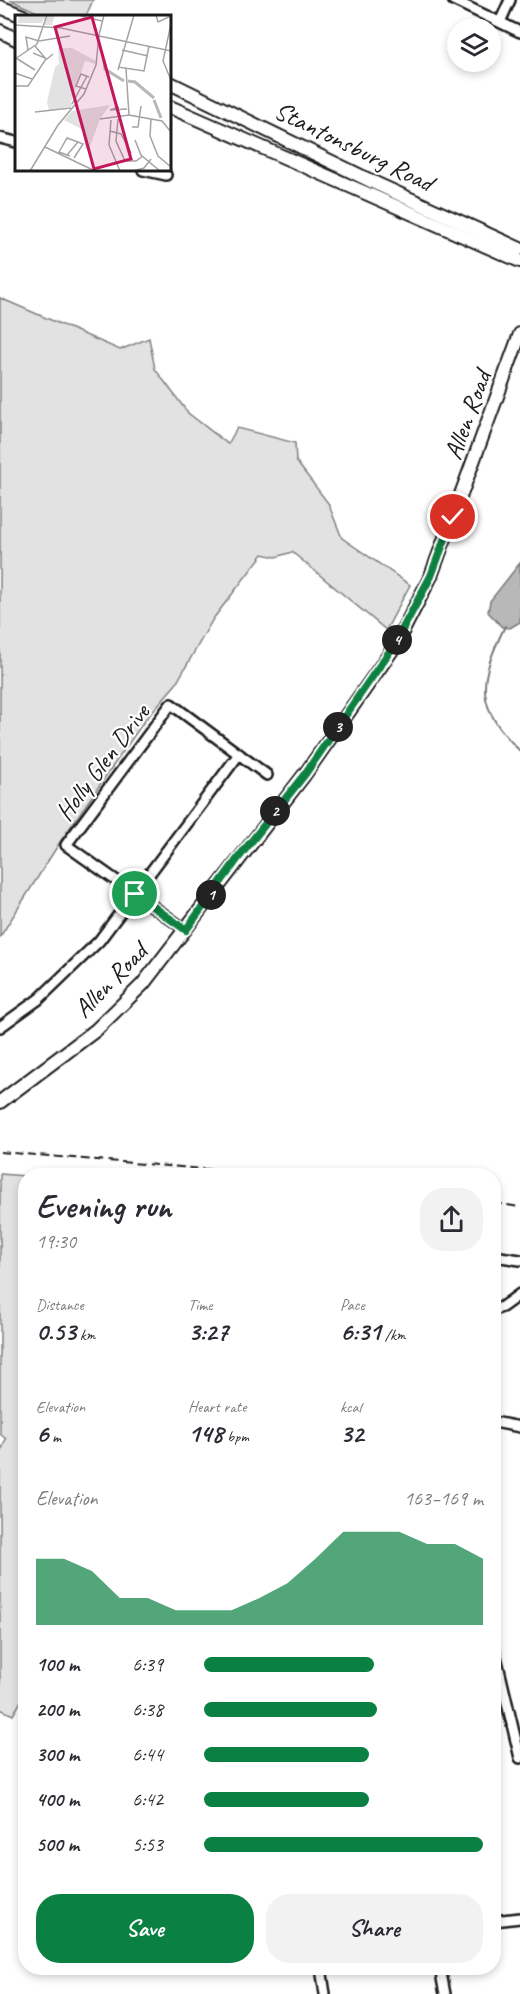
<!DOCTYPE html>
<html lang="en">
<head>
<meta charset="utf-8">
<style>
  :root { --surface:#fff; --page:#f2f2f3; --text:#2b2b33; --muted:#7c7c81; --accent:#0b8043 }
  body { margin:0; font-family:Caveat,sans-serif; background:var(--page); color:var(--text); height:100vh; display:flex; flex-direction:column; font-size:22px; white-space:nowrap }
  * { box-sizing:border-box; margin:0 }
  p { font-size:20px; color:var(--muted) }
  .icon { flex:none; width:33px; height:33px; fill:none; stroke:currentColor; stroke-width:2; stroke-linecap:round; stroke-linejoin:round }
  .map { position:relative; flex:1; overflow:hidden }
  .details { position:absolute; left:18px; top:1168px; width:483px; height:807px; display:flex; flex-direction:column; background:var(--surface); border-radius:24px; box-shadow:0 3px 9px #0003 }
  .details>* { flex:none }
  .tools { position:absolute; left:447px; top:18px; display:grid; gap:12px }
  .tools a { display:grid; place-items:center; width:54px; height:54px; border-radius:50%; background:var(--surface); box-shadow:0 3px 9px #0003; font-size:30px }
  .pin { position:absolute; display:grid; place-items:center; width:51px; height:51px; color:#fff; margin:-26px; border:3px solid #fff; border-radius:50%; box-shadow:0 2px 6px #0007 }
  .km { position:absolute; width:30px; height:30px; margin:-15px; border-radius:50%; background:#222; color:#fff; font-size:16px; line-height:30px; text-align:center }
  .round { display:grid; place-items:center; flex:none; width:63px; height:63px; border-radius:24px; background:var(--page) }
  .summary { display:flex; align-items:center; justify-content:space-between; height:102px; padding:0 18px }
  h1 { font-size:33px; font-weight:700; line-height:45px }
  .stats { display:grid; grid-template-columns:repeat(3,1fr); gap:9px; height:102px; padding:6px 18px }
  .stats div { display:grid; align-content:center }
  .stats b { font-size:26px; font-weight:700 }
  .stats small { font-size:16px; font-weight:400 }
  .stats p { font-size:16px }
  .chart { height:168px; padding:12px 18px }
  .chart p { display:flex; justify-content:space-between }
  .chart svg { width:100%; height:108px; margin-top:6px; fill:var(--accent); opacity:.7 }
  .action { display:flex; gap:12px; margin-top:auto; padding:12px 18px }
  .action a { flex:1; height:69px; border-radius:24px; background:var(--accent); color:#fff; font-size:24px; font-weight:700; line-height:69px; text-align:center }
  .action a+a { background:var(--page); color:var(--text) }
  ul { padding:0 18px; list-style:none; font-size:20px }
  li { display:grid; grid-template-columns:96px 72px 1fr; align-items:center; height:45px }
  li i { height:15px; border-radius:8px; background:var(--accent) }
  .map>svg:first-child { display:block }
  .green { fill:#e2e2e2; stroke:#7f7f7f; stroke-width:1.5 }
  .water { fill:#b8b8b8; stroke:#7a7a7a; stroke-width:1.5 }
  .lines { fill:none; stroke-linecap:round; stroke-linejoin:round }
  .stream { stroke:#7a7a7a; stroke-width:2 }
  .minor-casing { stroke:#1c1c1c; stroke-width:14 }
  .major-casing { stroke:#1c1c1c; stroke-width:16 }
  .minor { stroke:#fff; stroke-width:9 }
  .major { stroke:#fff; stroke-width:12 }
  .rail { stroke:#1c1c1c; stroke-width:2; stroke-dasharray:9 4.5; stroke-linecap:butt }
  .route-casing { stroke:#fff; stroke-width:12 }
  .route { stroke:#0b8043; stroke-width:8 }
  .labels { text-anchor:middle; stroke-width:4.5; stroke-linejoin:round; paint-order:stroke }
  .street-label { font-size:26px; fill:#1c1c1c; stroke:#fff }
  .inset-river { fill:none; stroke:#b8b8b8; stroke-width:3 }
  .inset-road { fill:none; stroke:#a4a4a4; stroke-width:1.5 }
  .view { fill:#c2185b; fill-opacity:0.15; stroke:#c2185b; stroke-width:3 }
  .inset-edge { fill:none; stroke:#1c1c1c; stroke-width:3 }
</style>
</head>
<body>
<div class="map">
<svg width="520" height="1994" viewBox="0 0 520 1994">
  <rect width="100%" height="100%" fill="#fff"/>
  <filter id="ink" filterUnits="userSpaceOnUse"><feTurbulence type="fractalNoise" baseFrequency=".0167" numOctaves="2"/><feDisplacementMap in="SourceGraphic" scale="12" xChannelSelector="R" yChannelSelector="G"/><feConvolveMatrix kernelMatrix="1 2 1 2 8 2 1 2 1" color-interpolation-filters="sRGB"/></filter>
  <g filter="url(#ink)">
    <g class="green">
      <path d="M10,0H93L86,16H46Z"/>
      <path d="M0,298L120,350L149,338L155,369L188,413L228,444L237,428L295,443L296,461L328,503L342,538L410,585L386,630L292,552L276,557L263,554L213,619L176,684L145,720L60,842L0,937Z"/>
      <path d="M0,1174L26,1176V1693L13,1715L0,1709V1454L6,1439L0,1434Z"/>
    </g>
    <path class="water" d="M520,563V622L510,628L502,627L488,612L490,601Z"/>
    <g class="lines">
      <path class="stream" d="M505,626C478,682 474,705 520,751"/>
      <g class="minor-casing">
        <g id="minor">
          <path d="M453,0L520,32"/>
          <path d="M500,22L510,0"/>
          <path d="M0,138L16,142"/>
          <path d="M143,170L166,175"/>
          <path d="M186,930L66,845L171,704L267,775"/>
          <path d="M0,1027L39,999L99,941L239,754"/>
          <path d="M494,1256L520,1260"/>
          <path d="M494,1310L502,1307L520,1294"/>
          <path d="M494,1422L520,1427"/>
          <path d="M494,1648L520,1758"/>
          <path d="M494,1921L520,1918"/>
          <path d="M321,1968L325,1994"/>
          <path d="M440,1968L445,1994"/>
        </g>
      </g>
      <g class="major-casing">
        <g id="major">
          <path d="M0,7L23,16"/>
          <path d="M0,31L16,39"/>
          <path d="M170,83L377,184L520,249"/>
          <path d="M170,107L520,261"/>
          <path d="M0,1102L96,1030L143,984L305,774L395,646L431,576L520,334"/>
        </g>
      </g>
      <use href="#minor" class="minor"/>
      <use href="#major" class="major"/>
      <g class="rail">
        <path d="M0,1152L288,1176"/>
        <path d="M494,1203L520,1207"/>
      </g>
    </g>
  </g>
  <g class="lines" filter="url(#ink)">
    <g class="route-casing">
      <path id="route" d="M135,894L186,930L239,857L305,774L394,645L431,576L453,517"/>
    </g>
    <use href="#route" class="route"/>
  </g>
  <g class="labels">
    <g class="street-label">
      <text transform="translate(354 146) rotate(26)" y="9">Stantonsburg Road</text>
      <text transform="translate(467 415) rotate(-70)" y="9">Allen Road</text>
      <text transform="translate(102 762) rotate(-53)" y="9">Holly Glen Drive</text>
      <text transform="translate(110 980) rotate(-46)" y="9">Allen Road</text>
    </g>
  </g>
  <g transform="translate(15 15)">
    <rect width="156" height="156" fill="#fff"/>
    <path d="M4,0H40L37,10H29V3L27,8H3ZM43,33H57L81,46L80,49L70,46L56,87L58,91L34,96L32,87L40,52L44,49ZM95,90L85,104L74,134L70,133L68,115L49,105L57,96Z" fill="#e2e2e2"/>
    <path class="inset-river" d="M89,45L90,54L109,66M113,66L120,67L139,83M139,85L146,103"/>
    <path class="inset-road" d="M141,0L143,7L156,1M66,1L87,6M156,9L148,46L156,65M0,10L46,13L156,36M84,20L89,0M24,26L55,21M13,35L11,22L24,26M107,35L133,41M18,38L32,44L38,39M1,43L20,55M0,44L22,29L32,0M103,52L129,56L134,31M111,54L114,100L147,106L156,117M103,55L119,0M0,58L17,64M0,71H13L31,44L20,31M71,74L61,71L66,59L74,62M57,89L72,61M104,92L95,95L112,94M20,97L56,93M85,104L114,100M103,104L101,126L110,146H121L128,141M136,104L135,121L143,141L156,152M96,105L94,130L105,156M117,112H123L126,91M95,116L106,119L116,138M120,125L126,140L145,156M30,132L80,156M52,140L63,127L68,129L59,143M55,141L44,137L52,123L63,127M15,156L43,110L69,79L81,50L84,20M118,156L129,153L136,144"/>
    <path class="view" d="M77,2L116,144L79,154L40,12Z"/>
    <rect width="156" height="156" class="inset-edge"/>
  </g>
</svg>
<div class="tools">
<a><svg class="icon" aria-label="layers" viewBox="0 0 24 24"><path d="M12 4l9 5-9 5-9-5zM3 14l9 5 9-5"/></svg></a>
</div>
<div class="pin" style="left:135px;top:894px;background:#1e9e55"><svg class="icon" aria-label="arrive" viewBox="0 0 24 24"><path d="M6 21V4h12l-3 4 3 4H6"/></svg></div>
<div class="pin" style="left:453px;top:517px;background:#d93025"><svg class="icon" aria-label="check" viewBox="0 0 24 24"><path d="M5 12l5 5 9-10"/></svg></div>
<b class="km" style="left:211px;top:895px">1</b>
<b class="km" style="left:275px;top:811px">2</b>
<b class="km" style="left:338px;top:727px">3</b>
<b class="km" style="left:397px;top:640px">4</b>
<section class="details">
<div class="summary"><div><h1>Evening run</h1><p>19:30</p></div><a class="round"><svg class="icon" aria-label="share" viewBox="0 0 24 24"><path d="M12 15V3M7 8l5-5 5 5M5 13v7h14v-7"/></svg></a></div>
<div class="stats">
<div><p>Distance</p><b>0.53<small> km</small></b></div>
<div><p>Time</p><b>3:27</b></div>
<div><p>Pace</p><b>6:31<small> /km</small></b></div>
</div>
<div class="stats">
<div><p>Elevation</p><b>6<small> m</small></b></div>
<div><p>Heart rate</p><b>148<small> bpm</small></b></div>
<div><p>kcal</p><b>32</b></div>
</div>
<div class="chart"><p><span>Elevation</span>163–169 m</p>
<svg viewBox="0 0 160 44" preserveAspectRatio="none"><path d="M0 44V17L10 17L20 22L30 33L40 33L50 38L60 38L70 38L80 33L90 27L100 17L110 6L120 6L130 6L140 11L150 11L160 17V44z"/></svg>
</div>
<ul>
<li><b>100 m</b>6:39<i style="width:61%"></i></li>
<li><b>200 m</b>6:38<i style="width:62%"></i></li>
<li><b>300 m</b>6:44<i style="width:59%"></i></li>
<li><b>400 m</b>6:42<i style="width:59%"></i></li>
<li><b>500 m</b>5:53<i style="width:100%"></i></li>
</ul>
<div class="action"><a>Save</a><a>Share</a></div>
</section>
</div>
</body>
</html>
